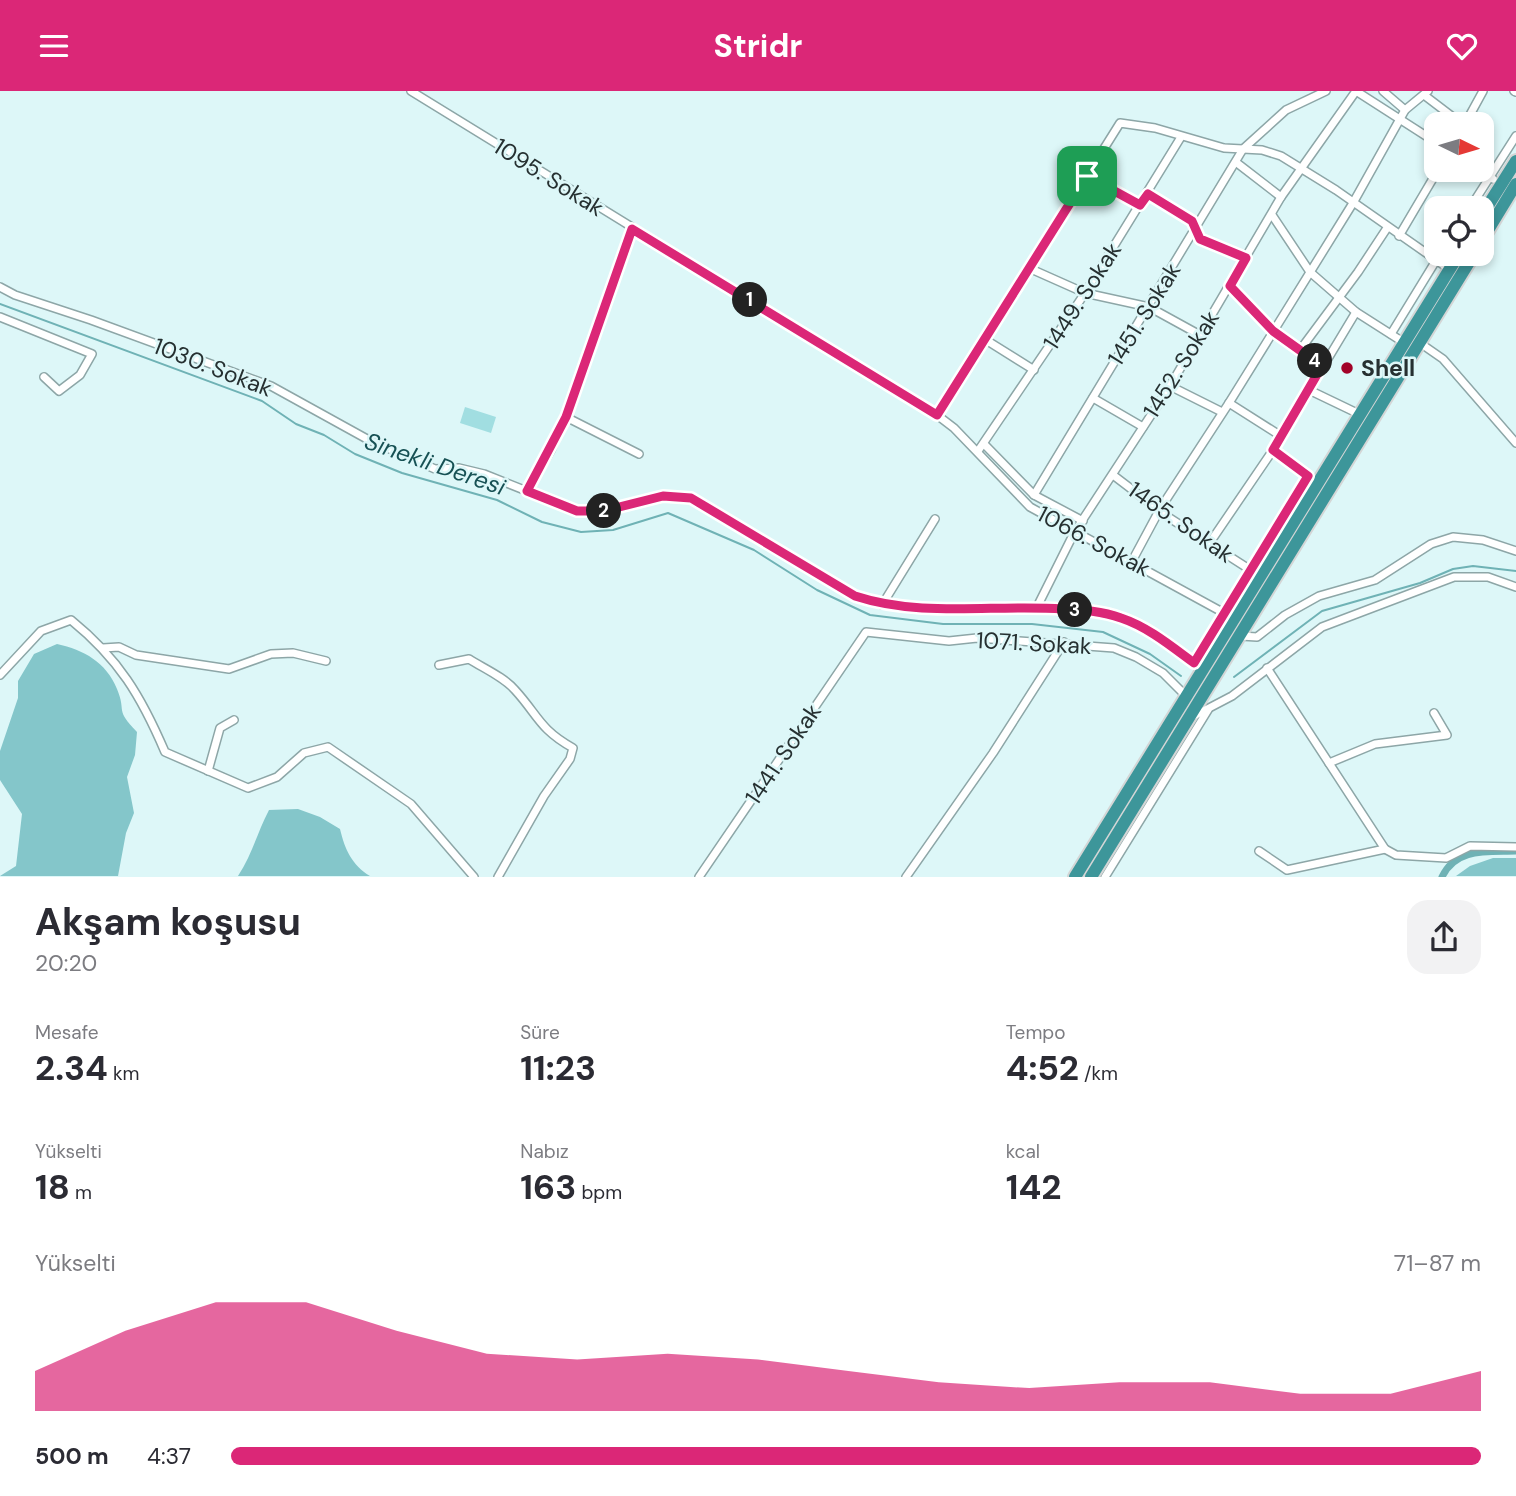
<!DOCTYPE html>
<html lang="tr">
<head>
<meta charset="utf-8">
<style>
  :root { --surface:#fff; --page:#f2f2f3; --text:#2b2b33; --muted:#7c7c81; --accent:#db2777 }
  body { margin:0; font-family:"DM Sans",sans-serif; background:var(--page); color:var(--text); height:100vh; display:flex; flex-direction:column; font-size:26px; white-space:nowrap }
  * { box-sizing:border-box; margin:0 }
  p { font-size:23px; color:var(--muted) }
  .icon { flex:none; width:38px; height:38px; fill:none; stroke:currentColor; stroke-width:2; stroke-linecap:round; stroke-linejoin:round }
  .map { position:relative; height:786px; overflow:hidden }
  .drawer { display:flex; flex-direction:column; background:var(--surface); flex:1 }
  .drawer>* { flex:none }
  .needle { width:46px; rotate:95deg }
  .buttons { position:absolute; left:1424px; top:21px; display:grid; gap:14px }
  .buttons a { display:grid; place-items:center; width:70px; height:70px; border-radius:14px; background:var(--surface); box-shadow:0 4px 10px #0003; font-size:35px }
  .pin { position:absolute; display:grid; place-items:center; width:60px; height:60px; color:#fff; margin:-30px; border-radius:14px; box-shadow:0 4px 10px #0006 }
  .km { position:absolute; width:35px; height:35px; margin:-18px; border-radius:50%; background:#222; color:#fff; font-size:19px; line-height:35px; text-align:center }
  .round { display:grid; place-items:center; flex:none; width:74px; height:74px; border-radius:21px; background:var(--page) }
  .summary { display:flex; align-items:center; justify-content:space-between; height:119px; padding:0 35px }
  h1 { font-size:38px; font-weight:700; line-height:52px }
  .metrics { display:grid; grid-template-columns:repeat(3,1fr); gap:10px; height:119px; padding:7px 35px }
  .metrics div { display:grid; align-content:center }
  .metrics b { font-size:35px; font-weight:700 }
  .metrics small { font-size:19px; font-weight:400 }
  .metrics p { font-size:19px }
  .chart { height:196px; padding:14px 35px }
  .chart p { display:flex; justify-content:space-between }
  .chart svg { width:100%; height:126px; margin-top:7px; fill:var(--accent); opacity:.7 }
  ul { padding:0 35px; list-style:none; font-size:23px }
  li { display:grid; grid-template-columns:112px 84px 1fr; align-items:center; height:52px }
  li i { height:18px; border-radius:9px; background:var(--accent) }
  header { display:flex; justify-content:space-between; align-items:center; height:91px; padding:0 35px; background:var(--accent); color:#fff; font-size:32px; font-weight:700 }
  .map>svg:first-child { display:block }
  .green { fill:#a1dee1 }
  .forest { fill:#84c6ca }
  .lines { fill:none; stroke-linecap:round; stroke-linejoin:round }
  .stream { stroke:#6fb2b5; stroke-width:2 }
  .canal { stroke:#6fb2b5; stroke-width:7 }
  .street-casing { stroke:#8da6a7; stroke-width:10 }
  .highway-casing { stroke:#d4d6d6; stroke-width:16 }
  .street { stroke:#fff; stroke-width:7 }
  .highway { stroke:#3d969a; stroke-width:12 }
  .route-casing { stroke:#fff; stroke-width:14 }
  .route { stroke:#db2777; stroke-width:9 }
  .poi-dot { fill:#a20228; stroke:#ddf7f8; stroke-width:2.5 }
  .labels { text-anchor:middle; stroke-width:5; stroke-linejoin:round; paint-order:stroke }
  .street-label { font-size:23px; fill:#263031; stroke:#ddf7f8 }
  .poi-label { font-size:23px; font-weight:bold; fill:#263031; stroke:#ddf7f8; text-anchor:start }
  .water-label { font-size:24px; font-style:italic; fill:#175154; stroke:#ddf7f8 }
</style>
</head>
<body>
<header><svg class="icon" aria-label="menu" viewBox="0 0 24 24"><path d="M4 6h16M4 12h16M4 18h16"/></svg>Stridr<svg class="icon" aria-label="heart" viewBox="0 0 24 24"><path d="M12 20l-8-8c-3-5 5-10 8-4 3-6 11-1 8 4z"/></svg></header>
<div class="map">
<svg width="1516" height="786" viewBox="0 0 1516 786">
  <rect width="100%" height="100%" fill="#ddf7f8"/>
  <path class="green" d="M465,316L496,326L491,342L460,332Z"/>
  <g class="forest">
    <path d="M57,553C84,559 106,571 117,598C127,622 114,617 137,641L135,664L127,686L134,722L126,742L118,785H0L16,775L22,723L0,689V660L18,607V590L34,563Z"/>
    <path d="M298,718L320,726L340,738C345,759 352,774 370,785H238C252,764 257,742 269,719Z"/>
    <path d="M1493,767H1516V785H1456L1470,775Z"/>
  </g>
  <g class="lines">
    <g class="stream">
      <path d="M0,213L262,310L296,333L324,344L355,363L402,382L497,409L542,431L581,441L613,439L668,422L754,459L817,499L870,524L943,533H1032L1103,541L1150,563L1181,585"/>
      <path d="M1234,586L1322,520L1420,492L1453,478L1473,475L1516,480"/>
    </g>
    <path class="canal" d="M1442,786C1456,756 1488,761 1516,760"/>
    <g class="street-casing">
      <g id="street">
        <path d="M411,0L937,324L954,337L1030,416L1235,528"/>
        <path d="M1356,0L1437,52"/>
        <path d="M1383,0L1405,19"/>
        <path d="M1514,0L1516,1"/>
        <path d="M1424,4L1462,33"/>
        <path d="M1465,33L1483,0"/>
        <path d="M1237,72L1281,106"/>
        <path d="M1479,79L1493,88"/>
        <path d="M1087,85L1141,114"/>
        <path d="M1148,103L1192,130L1200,148L1246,167"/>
        <path d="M1470,117L1516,45"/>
        <path d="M1272,124L1310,181L1356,221L1403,251"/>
        <path d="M1399,145L1438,79"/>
        <path d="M1031,178L1085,202L1149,216L1200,244"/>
        <path d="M0,196L15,204L91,229L271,295L367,348L435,378L459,377L484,383L577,420H603L663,405L691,407L855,505C922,527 995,513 1064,518C1083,519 1103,520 1122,527C1152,538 1178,560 1203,579"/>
        <path d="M1230,196L1274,240L1322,275"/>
        <path d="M0,226L92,263L80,284L59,300L44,286"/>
        <path d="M1391,243L1440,163"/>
        <path d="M986,249L1034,279"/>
        <path d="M1420,252L1443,268L1516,352"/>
        <path d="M1300,259L1358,181L1387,137"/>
        <path d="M1170,295L1222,321"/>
        <path d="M1309,299L1359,323"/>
        <path d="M1093,307L1143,336"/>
        <path d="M1229,312L1281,345"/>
        <path d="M937,324L1120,32L1155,37L1224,57L1262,59L1281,65L1336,99L1449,178"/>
        <path d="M566,326L639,363"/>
        <path d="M984,353L1034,404L1083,430"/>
        <path d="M1273,359L1310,387"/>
        <path d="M978,360L1085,202L1181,46"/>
        <path d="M1113,384L1168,426L1249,478"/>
        <path d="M527,400L551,359L566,326L632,138"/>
        <path d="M1034,404L1243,58L1286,19L1326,0"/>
        <path d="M1209,453L1273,359L1356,221"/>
        <path d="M1131,472L1160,418L1229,312L1353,112L1405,19L1428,0"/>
        <path d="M882,514L935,428"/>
        <path d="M1037,516L1074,442L1170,295L1281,106L1356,0"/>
        <path d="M1241,545L1257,546L1285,524L1319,505L1375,489L1431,453L1453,446L1483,449L1516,460"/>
        <path d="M103,557L119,556L136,564L229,578L271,563L293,562L326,570"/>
        <path d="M1194,572L1308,385"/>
        <path d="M439,574L469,568C483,577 504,586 515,599C538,624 539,638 573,657L570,668L544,705L498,786"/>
        <path d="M1267,577L1385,758L1396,764L1446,767L1470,755L1516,756"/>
        <path d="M0,584L41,540L71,529C119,568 141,605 165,661L248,697L277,686L304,662L328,656L411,713L474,786"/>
        <path d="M1190,627L1232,605L1322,536L1454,486H1488L1516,496"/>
        <path d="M1329,672L1375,653L1447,644L1434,622"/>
        <path d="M208,680L220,637L234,629"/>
        <path d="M1259,760L1287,779L1385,758"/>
        <path d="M699,786L866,541L949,550L977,547L1114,557L1136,566L1163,582L1187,606"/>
        <path d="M906,786L993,662L1064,551"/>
        <path d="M1105,786L1208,619"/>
      </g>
    </g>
    <g class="highway-casing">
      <g id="highway">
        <path d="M1482,124L1516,70"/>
        <path d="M1482,149L1516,93"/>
        <path d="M1075,786L1459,163"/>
        <path d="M1091,786L1474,163"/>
      </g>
    </g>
    <use href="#street" class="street"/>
    <use href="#highway" class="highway"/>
  </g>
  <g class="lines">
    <g class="route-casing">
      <path id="route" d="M1087,85L1140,114L1148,103L1192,130L1200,148L1246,167L1230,195L1273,240L1322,275L1273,359L1308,385L1194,572C1171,555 1148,536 1121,527C1102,520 1083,519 1063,518C994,513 922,527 855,505L691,407L663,405L603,420H577L527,400L566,326L632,138L937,324Z"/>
    </g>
    <use href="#route" class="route"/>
  </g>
  <circle class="poi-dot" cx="1347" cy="277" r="7"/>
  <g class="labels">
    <g class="street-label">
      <text transform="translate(549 86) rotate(32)" y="8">1095. Sokak</text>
      <text transform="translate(1082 205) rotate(-57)" y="8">1449. Sokak</text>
      <text transform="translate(1144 223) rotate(-58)" y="8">1451. Sokak</text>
      <text transform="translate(1181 273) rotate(-58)" y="8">1452. Sokak</text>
      <text transform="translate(213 276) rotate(21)" y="8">1030. Sokak</text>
      <text transform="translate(1181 431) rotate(35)" y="8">1465. Sokak</text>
      <text transform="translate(1094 450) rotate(28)" y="8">1066. Sokak</text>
      <text transform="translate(1034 552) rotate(3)" y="8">1071. Sokak</text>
      <text transform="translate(783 663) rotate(-56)" y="8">1441. Sokak</text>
    </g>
    <g class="poi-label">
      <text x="1361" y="285">Shell</text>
    </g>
    <g class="water-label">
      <text transform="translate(435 373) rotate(19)" y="8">Sinekli Deresi</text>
    </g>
  </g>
</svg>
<div class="buttons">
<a><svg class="needle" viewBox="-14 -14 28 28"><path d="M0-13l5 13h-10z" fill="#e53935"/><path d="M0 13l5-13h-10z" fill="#7c7c81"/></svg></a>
<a><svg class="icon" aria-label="locate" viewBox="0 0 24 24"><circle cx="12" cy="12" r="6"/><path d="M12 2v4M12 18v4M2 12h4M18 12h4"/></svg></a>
</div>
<div class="pin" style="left:1087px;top:85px;background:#1e9e55"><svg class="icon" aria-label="arrive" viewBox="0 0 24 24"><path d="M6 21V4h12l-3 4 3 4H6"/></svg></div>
<b class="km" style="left:750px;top:209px">1</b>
<b class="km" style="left:604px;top:420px">2</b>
<b class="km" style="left:1075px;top:519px">3</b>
<b class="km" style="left:1315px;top:270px">4</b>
</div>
<section class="drawer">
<div class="summary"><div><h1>Akşam koşusu</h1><p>20:20</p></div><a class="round"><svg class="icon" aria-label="share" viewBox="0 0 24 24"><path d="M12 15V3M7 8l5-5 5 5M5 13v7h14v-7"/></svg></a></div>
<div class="metrics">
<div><p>Mesafe</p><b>2.34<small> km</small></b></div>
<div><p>Süre</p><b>11:23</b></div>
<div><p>Tempo</p><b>4:52<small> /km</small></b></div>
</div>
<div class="metrics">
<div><p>Yükselti</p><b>18<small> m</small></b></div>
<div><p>Nabız</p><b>163<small> bpm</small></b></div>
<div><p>kcal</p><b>142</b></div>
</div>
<div class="chart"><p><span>Yükselti</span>71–87 m</p>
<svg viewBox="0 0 160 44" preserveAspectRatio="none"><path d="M0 44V30L10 16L20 6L30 6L40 16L50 24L60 26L70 24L80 26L90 30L100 34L110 36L120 34L130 34L140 38L150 38L160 30V44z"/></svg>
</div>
<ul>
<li><b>500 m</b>4:37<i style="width:100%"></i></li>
</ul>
</section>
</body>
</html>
